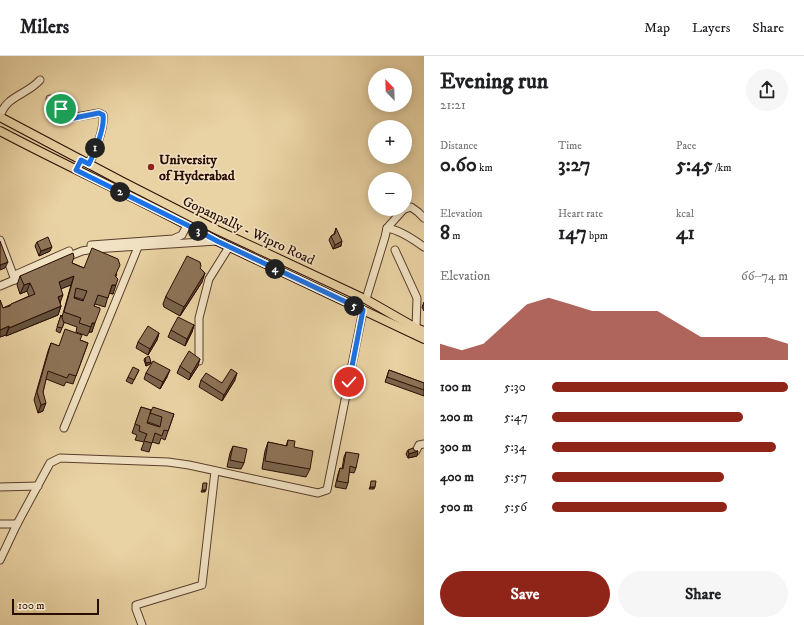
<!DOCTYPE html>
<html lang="en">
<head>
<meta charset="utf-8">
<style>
  :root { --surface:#fff; --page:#f6f6f6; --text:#202124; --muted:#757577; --line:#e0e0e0; --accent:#8f2418 }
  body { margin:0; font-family:"IM FELL DW Pica",serif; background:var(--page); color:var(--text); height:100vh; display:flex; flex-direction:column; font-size:15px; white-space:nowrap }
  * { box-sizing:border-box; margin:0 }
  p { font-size:13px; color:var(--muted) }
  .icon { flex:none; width:22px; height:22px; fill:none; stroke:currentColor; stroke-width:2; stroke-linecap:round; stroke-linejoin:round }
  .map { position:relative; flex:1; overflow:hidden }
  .panel { display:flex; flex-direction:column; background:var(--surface); width:380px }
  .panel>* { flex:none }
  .needle { width:26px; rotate:337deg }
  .tools { position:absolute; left:368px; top:12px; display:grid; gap:8px }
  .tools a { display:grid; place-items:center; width:44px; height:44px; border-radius:50%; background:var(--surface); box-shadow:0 2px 10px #0003; font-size:20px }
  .scale { position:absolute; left:12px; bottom:10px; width:87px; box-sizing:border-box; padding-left:4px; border:2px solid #290d03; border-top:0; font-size:11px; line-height:14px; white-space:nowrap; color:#290d03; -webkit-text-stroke:3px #f1e2c3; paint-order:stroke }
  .pin { position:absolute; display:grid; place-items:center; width:34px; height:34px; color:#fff; margin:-17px; border:2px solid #fff; border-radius:50%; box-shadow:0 1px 4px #0007 }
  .km { position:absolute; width:20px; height:20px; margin:-10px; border-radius:50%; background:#222; color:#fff; font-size:11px; line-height:20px; text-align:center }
  .round { display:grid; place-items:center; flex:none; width:42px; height:42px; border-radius:21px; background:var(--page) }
  .summary { display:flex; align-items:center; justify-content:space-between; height:68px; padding:0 16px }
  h1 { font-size:22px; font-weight:700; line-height:30px }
  .metrics { display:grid; grid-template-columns:repeat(3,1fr); gap:6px; height:68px; padding:4px 16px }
  .metrics div { display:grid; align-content:center }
  .metrics b { font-size:20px; font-weight:700 }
  .metrics small { font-size:11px; font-weight:400 }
  .metrics p { font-size:11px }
  .chart { height:112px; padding:8px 16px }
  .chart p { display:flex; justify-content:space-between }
  .chart svg { width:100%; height:72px; margin-top:4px; fill:var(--accent); opacity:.7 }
  .button { display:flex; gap:8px; margin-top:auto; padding:8px 16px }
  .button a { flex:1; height:46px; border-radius:24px; background:var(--accent); color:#fff; font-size:16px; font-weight:700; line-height:46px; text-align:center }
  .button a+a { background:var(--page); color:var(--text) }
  ul { padding:0 16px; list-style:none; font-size:13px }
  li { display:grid; grid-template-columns:64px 48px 1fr; align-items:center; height:30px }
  li i { height:10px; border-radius:5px; background:var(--accent) }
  header { display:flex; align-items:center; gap:24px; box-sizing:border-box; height:56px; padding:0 20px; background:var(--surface); border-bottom:1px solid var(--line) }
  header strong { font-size:19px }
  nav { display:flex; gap:22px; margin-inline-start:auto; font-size:14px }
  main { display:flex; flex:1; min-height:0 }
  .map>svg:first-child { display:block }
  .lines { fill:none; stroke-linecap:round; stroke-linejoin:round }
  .minor-casing { stroke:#593e2b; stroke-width:9 }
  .major-casing { stroke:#290d03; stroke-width:10 }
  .minor { stroke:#f1e2c3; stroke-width:7 }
  .major { stroke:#e9d2a3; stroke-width:8 }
  .wall { fill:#79634a; stroke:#290d03; fill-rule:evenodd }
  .shaded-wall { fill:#63503c; stroke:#290d03 }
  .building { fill:#8d7356; stroke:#290d03; fill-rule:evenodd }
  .route-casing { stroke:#fff; stroke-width:8 }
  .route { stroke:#1a73e8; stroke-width:5 }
  .poi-dot { fill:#8f2418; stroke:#f1e2c3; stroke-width:1.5 }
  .labels { text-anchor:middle; stroke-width:3; stroke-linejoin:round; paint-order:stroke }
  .poi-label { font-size:14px; font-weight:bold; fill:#290d03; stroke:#f1e2c3; text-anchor:start }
  .street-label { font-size:14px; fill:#290d03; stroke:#f1e2c3 }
</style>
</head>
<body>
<header>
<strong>Milers</strong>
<nav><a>Map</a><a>Layers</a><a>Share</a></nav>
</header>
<main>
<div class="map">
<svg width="424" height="569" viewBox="0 0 424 569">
  <rect width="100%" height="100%" fill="#e9d2a3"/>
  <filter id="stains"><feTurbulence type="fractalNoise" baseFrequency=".005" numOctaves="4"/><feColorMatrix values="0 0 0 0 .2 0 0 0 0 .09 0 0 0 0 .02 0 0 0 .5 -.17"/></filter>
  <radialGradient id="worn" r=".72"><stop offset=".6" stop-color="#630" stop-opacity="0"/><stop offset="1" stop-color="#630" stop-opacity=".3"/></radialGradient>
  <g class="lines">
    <g class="minor-casing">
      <g id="minor">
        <path d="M50,43L55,45L61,50L62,62L64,63L99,57L103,59C105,72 95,95 89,108"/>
        <path d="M0,61C5,40 27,39 40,24"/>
        <path d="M405,153L411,151L418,156L424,162"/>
        <path d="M387,172L404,153"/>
        <path d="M0,184L15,224"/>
        <path d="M91,189L173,183L182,179L187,169"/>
        <path d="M395,194L417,242L416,272"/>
        <path d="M65,202L82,195L94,193L217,185"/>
        <path d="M17,218L69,195"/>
        <path d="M0,230L26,219"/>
        <path d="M366,243L385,181L387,172C400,174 413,183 424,191"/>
        <path d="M199,305V262L209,223L229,191"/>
        <path d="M64,372L138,191"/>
        <path d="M416,395L419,389L424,388"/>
        <path d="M0,431L38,430"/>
        <path d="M0,468H17"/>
        <path d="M0,504L17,468L50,407L60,402L168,406L189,409L318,437L327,434L363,254"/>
        <path d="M142,569L136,553V549L202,529L215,415"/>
      </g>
    </g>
    <g class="major-casing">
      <g id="major">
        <path d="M0,61L121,125L217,174L367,244L416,272L424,275"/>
        <path d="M0,75C72,113 146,146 217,185L424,283"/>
      </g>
    </g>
    <use href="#minor" class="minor"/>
    <use href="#major" class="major"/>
  </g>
  <g class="wall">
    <path d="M336,172L341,190L333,193L329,184L331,180L334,178Z"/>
    <path d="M37,186L50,195L39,200L35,190Z"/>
    <path d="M72,207L84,212L117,218L116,220L113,238L109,237L105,251L95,248L94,250L92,276H89L87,280L76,276L77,271L63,266L64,267L60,277L56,275L61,259L62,261L71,229L61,232L60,247L61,250L58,259L6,280V279L0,281V244L3,252L29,240L27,235L20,238L17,229L20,220ZM74,241L84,244L83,245L74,242Z"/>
    <path d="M200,212L202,226L180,260L164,251L163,248L166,240Z"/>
    <path d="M424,246V255L422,251Z"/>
    <path d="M194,269L192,276L185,290L168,281L171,274Z"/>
    <path d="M159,277L157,284L148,299L136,292L138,286Z"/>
    <path d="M80,284L88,287L73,328L66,326L64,330L46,323L43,336V355L38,357L34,344L48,295L51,287L59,290Z"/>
    <path d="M145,302L151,306L150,308L146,310L144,304Z"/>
    <path d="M180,310H198L189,324L177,317Z"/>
    <path d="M139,314L132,328L126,325L128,321Z"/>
    <path d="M389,314L424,327V340L385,326Z"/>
    <path d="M146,317L167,321L160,333L144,323Z"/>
    <path d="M201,324L222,327L235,324L222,345L199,331Z"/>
    <path d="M141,351L151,354L174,358L165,384L161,382L159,388L152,386L149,396L141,394L144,386L135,384L137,379L132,377ZM148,366L159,370V371L147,367Z"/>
    <path d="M288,384L310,413L306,421L262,413L265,395L268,386L286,390Z"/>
    <path d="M233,390L244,407L241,413L227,411L230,397Z"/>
    <path d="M408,394L415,395L417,400L408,402L406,398Z"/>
    <path d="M346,396L356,412L354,417L349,416L348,427L346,433L335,431L338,418L340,412L342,413L344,401Z"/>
  </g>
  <g class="shaded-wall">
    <path d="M342,185L341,190L333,193L335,189Z"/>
    <path d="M52,191L50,195L39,200L41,195Z"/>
    <path d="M8,206L5,212L0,214V209Z"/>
    <path d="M205,217L202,226L180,260L184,251Z"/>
    <path d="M74,220L71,229L56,235L59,226Z"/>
    <path d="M30,227L27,235L20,238L24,229Z"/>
    <path d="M112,229H116L113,238L109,237Z"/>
    <path d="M63,239L60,247L58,241Z"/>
    <path d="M61,250L58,259L6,280L9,272Z"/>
    <path d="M92,267H95L92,276H89Z"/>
    <path d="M194,269L192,276L185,290L187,283Z"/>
    <path d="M9,270L6,279L0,281V274Z"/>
    <path d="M159,277L157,284L148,299L150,293Z"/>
    <path d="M200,303L198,310L189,324L191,318Z"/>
    <path d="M151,306L150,308L146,310V307Z"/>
    <path d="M170,314L167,321L160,333L163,326Z"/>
    <path d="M237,317L235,324L222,345L224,339Z"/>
    <path d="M46,347L43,355L38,357L41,349Z"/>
    <path d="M418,395L417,400L408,402L409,398Z"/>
    <path d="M370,431H375L374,433H369Z"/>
    <path d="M202,434H206L205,436H201Z"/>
  </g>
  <g class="building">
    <path d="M336,172L342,185L335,189L331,180L335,178Z"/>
    <path d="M48,181L52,191L41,195L37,186Z"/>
    <path d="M0,185L8,206L0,209Z"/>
    <path d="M92,192L118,203L120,209L115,220L118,223L116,229H112L108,242L98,239L94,250L100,252V254L95,267H92L91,271L79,267L81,262L64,256L74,220L59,226L63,239L58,241L61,250L9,272V270L0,274V244L3,252L10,250L11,248L35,238L30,227L24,229L20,220L73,197L74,201L72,207L84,212ZM76,232L87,235L83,245L74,242Z"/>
    <path d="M187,200L200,206L201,210L200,212L205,217L184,251L167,242L166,240Z"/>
    <path d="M61,259L64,267L62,272L57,271Z"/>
    <path d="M178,261L194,269L187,283L171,274Z"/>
    <path d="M148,270L159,277L150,293L138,286Z"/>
    <path d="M65,273L82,279L80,284L88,287L76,320L69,318L67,322L48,315L43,336L46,347L41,349L37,336L51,287L59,290Z"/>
    <path d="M189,295L200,303L191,318L180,310Z"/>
    <path d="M149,300L151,306L146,307L145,302Z"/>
    <path d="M153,305L170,314L163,326L146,317Z"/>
    <path d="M133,311L139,314L134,324L128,321Z"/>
    <path d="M231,313L237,317L224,339L201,324L206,317L222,327Z"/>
    <path d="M389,314L424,327V334L387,321Z"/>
    <path d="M141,351L151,354L147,367L160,371L162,361L150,357L153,351L174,358L168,375L164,374L162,380L155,377L152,387L144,385L147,378L139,375L140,370L135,368Z"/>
    <path d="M288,384L295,385L294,391L313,395L310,413L265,405L268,386L287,390Z"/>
    <path d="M233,390L247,393L244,407L230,404Z"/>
    <path d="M413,392L415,395H418L409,398L408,394Z"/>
    <path d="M346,396L359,398L356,412L350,410L348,427L337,425L340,412L343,413Z"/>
    <path d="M371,425H376L375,431H370Z"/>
    <path d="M203,427H207L206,434H202Z"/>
  </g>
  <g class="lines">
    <g class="route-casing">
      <path id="route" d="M61,53L62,62L64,64L99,57L103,59C105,72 95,95 89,108L81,104L76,114L187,169L217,185L363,254L349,326"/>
    </g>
    <use href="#route" class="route"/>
  </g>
  <circle class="poi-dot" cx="151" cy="111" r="4"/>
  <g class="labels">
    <g class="poi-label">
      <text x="159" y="108">University<tspan x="159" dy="16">of Hyderabad</tspan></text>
    </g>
    <g class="street-label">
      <text transform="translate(249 174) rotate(25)" y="5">Gopanpally - Wipro Road</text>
    </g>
  </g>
  <rect width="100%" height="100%" filter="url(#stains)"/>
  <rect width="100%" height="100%" fill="url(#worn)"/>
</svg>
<div class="tools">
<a><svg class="needle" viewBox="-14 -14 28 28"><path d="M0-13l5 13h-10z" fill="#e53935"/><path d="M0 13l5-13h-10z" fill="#757577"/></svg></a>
<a>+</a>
<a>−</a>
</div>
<div class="scale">100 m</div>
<div class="pin" style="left:61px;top:53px;background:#1e9e55"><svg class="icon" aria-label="arrive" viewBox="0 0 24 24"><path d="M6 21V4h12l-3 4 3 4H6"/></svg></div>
<div class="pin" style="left:349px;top:326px;background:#d93025"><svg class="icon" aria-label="check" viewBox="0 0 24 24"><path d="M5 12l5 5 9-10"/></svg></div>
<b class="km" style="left:95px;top:92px">1</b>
<b class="km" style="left:120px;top:136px">2</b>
<b class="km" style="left:198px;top:175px">3</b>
<b class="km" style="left:275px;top:213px">4</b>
<b class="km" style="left:354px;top:250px">5</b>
</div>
<section class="panel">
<div class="summary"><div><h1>Evening run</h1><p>21:21</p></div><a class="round"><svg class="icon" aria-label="share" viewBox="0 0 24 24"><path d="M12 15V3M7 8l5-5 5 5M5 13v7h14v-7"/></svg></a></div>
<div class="metrics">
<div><p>Distance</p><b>0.60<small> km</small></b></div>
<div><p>Time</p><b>3:27</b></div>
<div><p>Pace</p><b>5:45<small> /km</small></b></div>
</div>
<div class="metrics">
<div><p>Elevation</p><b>8<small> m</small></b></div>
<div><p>Heart rate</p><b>147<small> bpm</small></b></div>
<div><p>kcal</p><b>41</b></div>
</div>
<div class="chart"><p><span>Elevation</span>66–74 m</p>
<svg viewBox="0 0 160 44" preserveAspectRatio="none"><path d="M0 44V34L10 38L20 34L30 22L40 10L50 6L60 10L70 14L80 14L90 14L100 14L110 22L120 30L130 30L140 30L150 30L160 34V44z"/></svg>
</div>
<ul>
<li><b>100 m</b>5:30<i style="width:100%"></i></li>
<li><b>200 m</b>5:47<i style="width:81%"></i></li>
<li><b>300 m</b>5:34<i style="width:95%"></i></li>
<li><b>400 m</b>5:57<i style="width:73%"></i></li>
<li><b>500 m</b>5:56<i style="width:74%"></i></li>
</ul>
<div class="button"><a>Save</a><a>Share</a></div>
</section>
</main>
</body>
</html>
